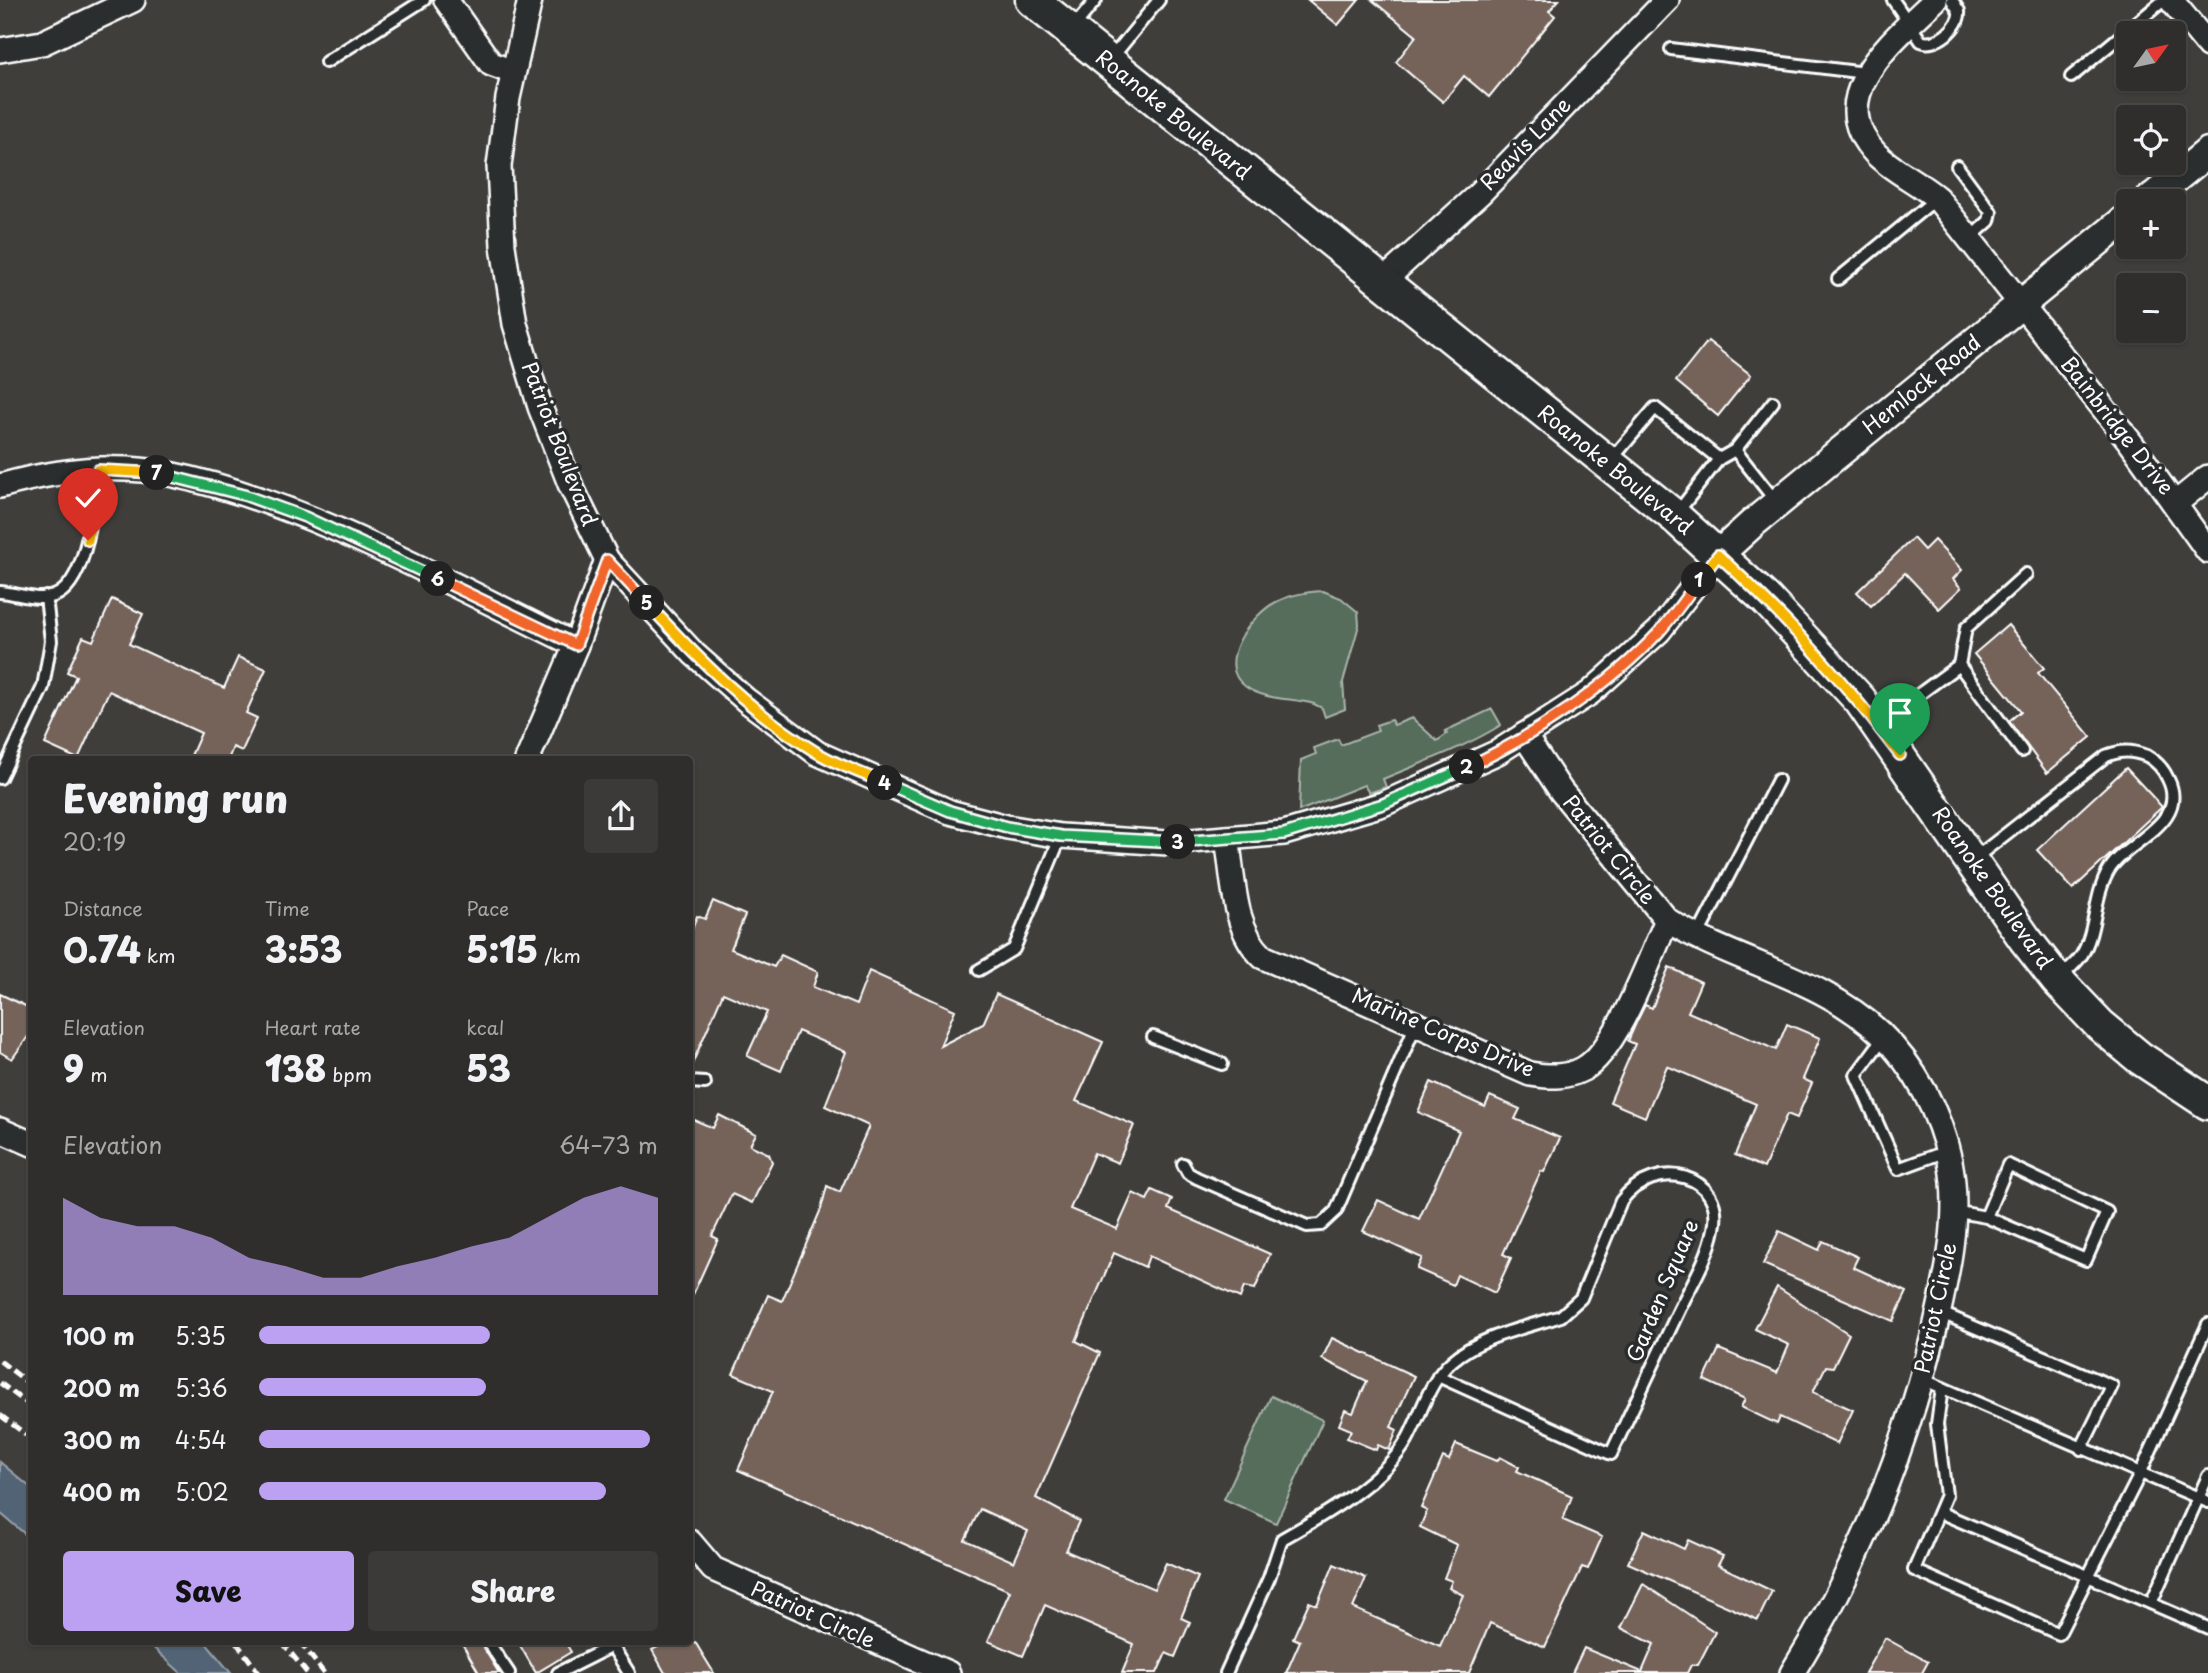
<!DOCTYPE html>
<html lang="en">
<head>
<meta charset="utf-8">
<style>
  :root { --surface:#302e2c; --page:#3c3a38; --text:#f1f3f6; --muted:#a8a8a9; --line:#4b4a48; --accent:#bca0f2 }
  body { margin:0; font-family:"Playpen Sans",sans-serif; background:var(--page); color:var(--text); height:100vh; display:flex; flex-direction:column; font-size:26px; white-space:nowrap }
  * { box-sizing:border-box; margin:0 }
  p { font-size:23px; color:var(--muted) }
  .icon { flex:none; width:38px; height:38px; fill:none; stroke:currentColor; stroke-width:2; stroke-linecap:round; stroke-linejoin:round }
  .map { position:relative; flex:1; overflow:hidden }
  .side { position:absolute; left:28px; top:756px; width:665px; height:889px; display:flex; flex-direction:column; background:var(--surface); border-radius:7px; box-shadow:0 2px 5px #0004,0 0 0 2px var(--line) }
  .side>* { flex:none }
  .needle { width:46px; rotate:57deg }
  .buttons { position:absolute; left:2116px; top:21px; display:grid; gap:14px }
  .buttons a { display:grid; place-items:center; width:70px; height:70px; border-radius:7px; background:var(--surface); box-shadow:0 2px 5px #0004,0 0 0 2px var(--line); font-size:35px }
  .pin { position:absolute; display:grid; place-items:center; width:60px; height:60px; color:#fff; margin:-72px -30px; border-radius:50% 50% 50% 0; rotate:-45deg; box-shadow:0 0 7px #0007 }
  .pin .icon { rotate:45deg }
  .km { position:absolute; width:35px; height:35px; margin:-18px; border-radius:50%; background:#222; color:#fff; font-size:19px; line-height:35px; text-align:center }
  .round { display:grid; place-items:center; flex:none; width:74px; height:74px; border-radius:7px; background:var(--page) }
  .headline { display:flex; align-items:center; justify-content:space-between; height:119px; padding:0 35px }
  h1 { font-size:38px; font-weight:800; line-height:52px }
  .metrics { display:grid; grid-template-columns:repeat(3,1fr); gap:10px; height:119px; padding:7px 35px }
  .metrics div { display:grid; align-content:center }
  .metrics b { font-size:35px; font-weight:800 }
  .metrics small { font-size:19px; font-weight:400 }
  .metrics p { font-size:19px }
  .chart { height:196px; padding:14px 35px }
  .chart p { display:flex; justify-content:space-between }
  .chart svg { width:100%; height:126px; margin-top:7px; fill:var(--accent); opacity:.7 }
  .cta { display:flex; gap:14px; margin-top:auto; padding:14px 35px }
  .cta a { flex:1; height:80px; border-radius:7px; background:var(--accent); color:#111; font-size:28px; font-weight:800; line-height:80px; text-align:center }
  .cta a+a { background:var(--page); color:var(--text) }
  ul { padding:0 35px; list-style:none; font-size:23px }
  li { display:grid; grid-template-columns:112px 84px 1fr; align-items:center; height:52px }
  li i { height:18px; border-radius:9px; background:var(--accent) }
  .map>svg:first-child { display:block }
  .green { fill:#556d5a; stroke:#aab6ac; stroke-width:2 }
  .water { fill:#516474; stroke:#97a2ac; stroke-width:2 }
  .building { fill:#74645a; stroke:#fff; stroke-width:2; fill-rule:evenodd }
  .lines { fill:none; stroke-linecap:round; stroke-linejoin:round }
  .service-casing { stroke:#fff; stroke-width:16 }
  .minor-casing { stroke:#fff; stroke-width:28 }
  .tertiary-casing { stroke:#fff; stroke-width:33 }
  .secondary-casing { stroke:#fff; stroke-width:37 }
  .service { stroke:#2a2d2e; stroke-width:10 }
  .minor { stroke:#2a2d2e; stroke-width:23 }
  .tertiary { stroke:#2a2d2e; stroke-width:28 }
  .secondary { stroke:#2a2d2e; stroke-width:32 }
  .rail { stroke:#fff; stroke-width:5; stroke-dasharray:10 5; stroke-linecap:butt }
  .split-1-casing { stroke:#fff; stroke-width:14 }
  .split-2-casing { stroke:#fff; stroke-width:14 }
  .split-3-casing { stroke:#fff; stroke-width:14 }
  .split-4-casing { stroke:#fff; stroke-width:14 }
  .split-5-casing { stroke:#fff; stroke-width:14 }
  .split-6-casing { stroke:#fff; stroke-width:14 }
  .split-7-casing { stroke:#fff; stroke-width:14 }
  .split-8-casing { stroke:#fff; stroke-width:14 }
  .split-1 { stroke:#f5b400; stroke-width:9 }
  .split-2 { stroke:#f0652b; stroke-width:9 }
  .split-3 { stroke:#22a559; stroke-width:9 }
  .split-4 { stroke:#22a559; stroke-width:9 }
  .split-5 { stroke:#f5b400; stroke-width:9 }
  .split-6 { stroke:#f0652b; stroke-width:9 }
  .split-7 { stroke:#22a559; stroke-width:9 }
  .split-8 { stroke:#f5b400; stroke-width:9 }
  .labels { text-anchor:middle; stroke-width:7; stroke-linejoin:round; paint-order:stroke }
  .street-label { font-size:21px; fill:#fff; stroke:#2a2d2e }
</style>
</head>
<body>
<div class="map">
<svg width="2208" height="1673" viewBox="0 0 2208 1673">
  <rect width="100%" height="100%" fill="#403e3b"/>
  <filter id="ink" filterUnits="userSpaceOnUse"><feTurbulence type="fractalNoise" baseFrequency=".0143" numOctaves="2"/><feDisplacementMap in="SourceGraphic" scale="14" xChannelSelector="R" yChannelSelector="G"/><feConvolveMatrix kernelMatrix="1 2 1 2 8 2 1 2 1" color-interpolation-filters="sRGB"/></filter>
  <g filter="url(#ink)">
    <g class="green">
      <path d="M1323,591L1341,598L1358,612L1359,625L1343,682L1345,709L1325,717L1322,708L1314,704C1293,698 1264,700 1246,687C1213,664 1252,614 1276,602C1291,594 1306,592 1323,591Z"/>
      <path d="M1492,709L1501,725C1464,748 1423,762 1383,779L1386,787L1369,793L1364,785L1299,811L1301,760L1316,754L1314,748L1338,739L1341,745L1378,731L1376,725L1391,720L1394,725L1412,718L1437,741L1447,734L1445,731Z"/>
      <path d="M1271,1396L1323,1420L1276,1523L1224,1499Z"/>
    </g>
    <g class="water">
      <path d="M0,1462L31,1488V1539L0,1513Z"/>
      <path d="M147,1642H205L231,1673H181Z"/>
    </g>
    <g class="building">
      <path d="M1308,0H1359L1338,25Z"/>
      <path d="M1372,0H1559L1549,11L1555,16L1489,97L1464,76L1443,102L1396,62L1416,36Z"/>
      <path d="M1708,341L1751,375L1718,416L1676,381Z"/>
      <path d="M1913,538L1924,550L1934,540L1962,570L1953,579L1961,588L1939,609L1905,573L1871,606L1857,592Z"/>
      <path d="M112,599L143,614L129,644L224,688L238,657L266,669L246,713L257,718L242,751L233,747L228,760H189L201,733L109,691L78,759L45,744L76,676L67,672L83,637L93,641Z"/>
      <path d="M2008,625L2044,668L2038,673L2091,737L2047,773L2009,721L2021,711L1974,654Z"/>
      <path d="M2126,768L2162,807L2073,889L2037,850Z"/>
      <path d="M713,901L745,915L731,949L774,967L781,955L818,972L813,987L856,1005L869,971L955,1010L940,1046L983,1024L996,994L1103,1042L1076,1101L1134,1125L1118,1163L1094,1153L1070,1209L1117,1229L1133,1193L1147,1200L1152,1190L1172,1199L1168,1209L1270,1254L1255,1289L1244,1287L1240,1298L1149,1256L1145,1267L1114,1253L1076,1341L1100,1353L1036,1498L1079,1521L1066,1551L1154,1589L1166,1563L1198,1577L1181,1618L1190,1622L1175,1657L1166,1653L1157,1673H1122L1134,1644L1045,1605L1023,1656L988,1641L1010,1591L738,1470L773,1391L733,1374L768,1295L782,1301L821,1209L827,1186L840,1192L869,1126L825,1106L846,1052L798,1031L781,1071L747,1056L767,1012L723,993L690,1069V935L697,916L705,919ZM980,1509L1028,1531L1014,1562L965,1540Z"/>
      <path d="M1669,967L1701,982L1688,1012L1776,1050L1787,1024L1820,1038L1803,1079L1812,1083L1797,1118L1787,1114L1764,1168L1735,1155L1756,1104L1667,1066L1645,1117L1610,1102L1635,1044L1628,1041L1636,1023L1645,1005L1652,1008Z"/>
      <path d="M0,994L32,1009V1031L12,1059L0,1052Z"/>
      <path d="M1431,1082L1485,1107L1490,1096L1520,1109L1515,1119L1560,1138L1544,1172L1541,1171L1503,1254L1511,1258L1495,1293L1457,1275L1453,1285L1417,1269L1422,1258L1363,1231L1378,1200L1419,1219L1459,1131L1418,1112Z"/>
      <path d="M719,1115L756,1134L750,1145L769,1154L772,1162L752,1203L732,1194L712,1236L718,1239L690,1301V1118L713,1128Z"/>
      <path d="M1779,1231L1819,1250L1823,1241L1858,1257L1853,1267L1907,1292L1893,1321L1763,1264Z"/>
      <path d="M1777,1287L1849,1334L1833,1367L1826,1366L1813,1392L1853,1410L1837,1444L1780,1417L1777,1424L1741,1407L1745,1399L1704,1380L1719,1349L1777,1373L1789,1345L1755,1329Z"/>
      <path d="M1332,1338L1414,1376L1391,1427L1397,1430L1389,1450L1378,1445L1376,1450L1347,1438L1351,1430L1339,1425L1345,1410L1353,1413L1367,1381L1322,1359Z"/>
      <path d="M1456,1444L1497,1461L1500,1457L1519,1467L1517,1471L1572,1496L1563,1520L1602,1537L1588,1569L1582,1567L1545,1647L1490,1623L1469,1673H1286L1300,1641L1293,1638L1309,1602L1317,1605L1334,1564L1366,1578L1353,1608L1440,1646L1463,1595L1449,1588L1452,1581L1444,1578L1457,1545L1420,1527L1427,1511L1421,1508L1443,1457L1449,1460Z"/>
      <path d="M1644,1530L1684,1549L1688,1540L1723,1556L1718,1565L1772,1591L1758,1620L1628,1563Z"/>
      <path d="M1643,1584L1715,1632L1698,1665H1691L1687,1673H1572L1584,1648L1642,1672L1654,1644L1621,1628Z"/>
      <path d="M1885,1638L1928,1662L1922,1673H1865Z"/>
      <path d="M461,1642H480L499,1673H479Z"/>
      <path d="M518,1642H565L571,1652L536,1673Z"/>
      <path d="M667,1642H695L714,1673H665L652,1650Z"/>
    </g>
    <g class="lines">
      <g class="service-casing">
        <g id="service">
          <path d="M1893,0L1921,41C1936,48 1961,27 1959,11L1952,0"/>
          <path d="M1072,29L1096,0"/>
          <path d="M1671,49L1865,73"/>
          <path d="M1110,60L1159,0"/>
          <path d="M326,62L424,0"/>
          <path d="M2071,77L2164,0"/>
          <path d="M1957,166L1991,212L1989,221L1970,238"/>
          <path d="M1838,279L1937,198"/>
          <path d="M1735,450L1773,402"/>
          <path d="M1611,460L1655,408L1719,459"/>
          <path d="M1677,513L1719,459L1735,450L1777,503"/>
          <path d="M0,592C17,593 38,602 54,596C89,583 93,501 98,470"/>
          <path d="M1959,665L1966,628L2026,574"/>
          <path d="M1880,723L1959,665L2022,751"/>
          <path d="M0,778L43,687L51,641L46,597"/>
          <path d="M1974,859L2106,756C2121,750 2131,750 2147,756C2156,761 2164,770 2168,779C2190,823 2126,841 2109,870C2093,897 2097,931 2081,956C2075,965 2065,972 2058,979"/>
          <path d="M1697,937L1778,780"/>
          <path d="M979,970L1014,949L1061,836"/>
          <path d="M1153,1037L1222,1064"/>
          <path d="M1884,1037L1856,1075L1898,1169L1947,1151"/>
          <path d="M690,1082L705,1083"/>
          <path d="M1183,1164L1188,1173L1197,1178L1307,1226L1321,1225L1336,1211L1416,1024"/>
          <path d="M1953,1211L1986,1217L2086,1260L2107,1212L2008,1165L1986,1217"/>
          <path d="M1939,1312L2112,1386L2081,1449"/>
          <path d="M1922,1379L2208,1502"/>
          <path d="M1942,1388L1937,1424L1946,1495L1914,1570L2059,1634L2140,1474L2208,1324"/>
          <path d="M1939,1512L2208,1628"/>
          <path d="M2151,1603L2208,1476"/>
          <path d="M488,1642L509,1673"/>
          <path d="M558,1673L612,1646L629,1673"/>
          <path d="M1226,1673L1269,1578L1282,1539C1323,1516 1384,1481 1407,1440C1422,1413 1428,1382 1452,1361C1480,1336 1525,1328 1561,1316L1581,1298L1621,1201C1656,1155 1726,1175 1714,1229C1709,1256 1692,1284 1680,1308C1657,1357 1634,1405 1611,1454L1438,1376"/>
        </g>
      </g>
      <g class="minor-casing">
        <g id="minor">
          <path d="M446,0L491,64L513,72"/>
          <path d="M530,0L508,98L499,166L503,246L515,324L540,407L570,484L607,560L694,654L746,700L817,753L950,812L1007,827L1061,836L1168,843L1284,833L1383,804L1498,752L1590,693L1659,631L1718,555"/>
          <path d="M1935,0C1896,38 1820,96 1876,154C1893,171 1918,182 1937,198L2131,443L2208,551"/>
          <path d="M2171,0L2208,45"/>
          <path d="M0,50L42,43L133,0"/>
          <path d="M1381,283L1480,193L1667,0"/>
          <path d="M0,486C53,471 114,463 169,474C304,501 451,585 576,645"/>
          <path d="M2176,503L2208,477"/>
          <path d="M1524,735L1561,791L1667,920C1735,963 1820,976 1880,1033C1916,1067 1940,1114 1950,1161C1961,1216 1947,1276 1935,1328C1905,1451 1859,1566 1792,1673"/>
          <path d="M527,760L576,645L607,560"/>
          <path d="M1227,838C1234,878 1232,928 1263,957L1530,1074C1548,1077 1566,1078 1583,1069C1617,1051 1650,957 1667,920"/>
          <path d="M0,1130L32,1144"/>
          <path d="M690,1542L713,1569L948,1673"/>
        </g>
      </g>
      <g class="tertiary-casing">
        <g id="tertiary">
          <path d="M2148,201L2208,152"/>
          <path d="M1718,555L1753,523L2128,217"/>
        </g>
      </g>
      <g class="secondary-casing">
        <path id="secondary" d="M1032,0L1674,516L1767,600L1860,700L2025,939L2057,980L2100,1025L2140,1058L2208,1103"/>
      </g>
      <use href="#service" class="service"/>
      <use href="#minor" class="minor"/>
      <use href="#tertiary" class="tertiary"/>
      <use href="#secondary" class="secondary"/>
      <g class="rail">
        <path d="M0,1361L32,1386"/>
        <path d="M0,1383L32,1407"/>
        <path d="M0,1415L32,1439"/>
        <path d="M236,1642L259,1673"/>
        <path d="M282,1642L307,1673"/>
        <path d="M300,1642L324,1673"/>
      </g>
    </g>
  </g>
  <g class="lines" filter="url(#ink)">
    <g class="split-1-casing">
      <path id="split-1" d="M1699,580L1718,555C1787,618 1844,680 1900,755"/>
    </g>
    <g class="split-2-casing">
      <path id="split-2" d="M1467,767C1533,737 1610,685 1660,631C1674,615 1686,597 1699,580"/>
    </g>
    <g class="split-3-casing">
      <path id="split-3" d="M1178,842L1284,834L1383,804L1467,767"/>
    </g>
    <g class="split-4-casing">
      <path id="split-4" d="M885,783L950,811L1007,827L1061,836L1178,842"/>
    </g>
    <g class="split-5-casing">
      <path id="split-5" d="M647,603C697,658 752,713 816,752C837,765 862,773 885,783"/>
    </g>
    <g class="split-6-casing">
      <path id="split-6" d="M438,579L576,645L607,560L647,603"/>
    </g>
    <g class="split-7-casing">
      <path id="split-7" d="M157,473L244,495L305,517L438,579"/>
    </g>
    <g class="split-8-casing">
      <path id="split-8" d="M88,540L98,470L157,473"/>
    </g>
    <use href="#split-1" class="split-1"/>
    <use href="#split-2" class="split-2"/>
    <use href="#split-3" class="split-3"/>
    <use href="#split-4" class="split-4"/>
    <use href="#split-5" class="split-5"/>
    <use href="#split-6" class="split-6"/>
    <use href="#split-7" class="split-7"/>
    <use href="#split-8" class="split-8"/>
  </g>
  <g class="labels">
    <g class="street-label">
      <text transform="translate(1173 115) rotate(39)" y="7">Roanoke Boulevard</text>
      <text transform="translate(1526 144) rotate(-46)" y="7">Reavis Lane</text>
      <text transform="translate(1922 385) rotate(-39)" y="7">Hemlock Road</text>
      <text transform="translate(2117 426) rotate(52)" y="7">Bainbridge Drive</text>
      <text transform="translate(559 444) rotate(69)" y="7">Patriot Boulevard</text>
      <text transform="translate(1615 470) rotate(39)" y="7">Roanoke Boulevard</text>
      <text transform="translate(1609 850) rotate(51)" y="7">Patriot Circle</text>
      <text transform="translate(1992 888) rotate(55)" y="7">Roanoke Boulevard</text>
      <text transform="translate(1443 1033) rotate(23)" y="7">Marine Corps Drive</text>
      <text transform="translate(1663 1291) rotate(-67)" y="7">Garden Square</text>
      <text transform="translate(1936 1308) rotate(-78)" y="7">Patriot Circle</text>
      <text transform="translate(813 1615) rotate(24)" y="7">Patriot Circle</text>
    </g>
  </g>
</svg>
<div class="buttons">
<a><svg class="needle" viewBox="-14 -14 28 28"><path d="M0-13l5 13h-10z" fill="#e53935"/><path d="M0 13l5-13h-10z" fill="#a8a8a9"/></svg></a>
<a><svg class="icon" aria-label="locate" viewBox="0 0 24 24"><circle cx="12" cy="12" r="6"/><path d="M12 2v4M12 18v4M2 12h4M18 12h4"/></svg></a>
<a>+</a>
<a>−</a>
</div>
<div class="pin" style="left:1900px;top:755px;background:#1e9e55"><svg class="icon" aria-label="arrive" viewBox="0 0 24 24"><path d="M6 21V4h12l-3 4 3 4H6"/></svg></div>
<div class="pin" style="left:88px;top:540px;background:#d93025"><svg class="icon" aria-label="check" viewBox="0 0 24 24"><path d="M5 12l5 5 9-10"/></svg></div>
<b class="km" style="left:1699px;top:580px">1</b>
<b class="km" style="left:1467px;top:767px">2</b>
<b class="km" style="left:1178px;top:842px">3</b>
<b class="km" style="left:885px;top:783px">4</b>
<b class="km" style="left:647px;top:603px">5</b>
<b class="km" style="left:438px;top:579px">6</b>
<b class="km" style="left:157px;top:473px">7</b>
<section class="side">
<div class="headline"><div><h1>Evening run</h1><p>20:19</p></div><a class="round"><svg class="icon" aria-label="share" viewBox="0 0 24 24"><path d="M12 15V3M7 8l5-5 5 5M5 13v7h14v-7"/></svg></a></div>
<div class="metrics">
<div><p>Distance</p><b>0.74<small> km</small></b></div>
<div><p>Time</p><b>3:53</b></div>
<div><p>Pace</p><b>5:15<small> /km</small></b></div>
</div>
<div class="metrics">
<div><p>Elevation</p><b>9<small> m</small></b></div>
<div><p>Heart rate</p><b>138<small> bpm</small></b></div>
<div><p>kcal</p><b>53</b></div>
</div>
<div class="chart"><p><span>Elevation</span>64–73 m</p>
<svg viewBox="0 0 160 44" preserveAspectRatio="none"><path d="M0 44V10L10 17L20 20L30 20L40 24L50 31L60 34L70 38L80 38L90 34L100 31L110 27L120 24L130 17L140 10L150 6L160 10V44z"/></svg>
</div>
<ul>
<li><b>100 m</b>5:35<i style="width:58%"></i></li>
<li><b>200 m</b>5:36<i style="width:57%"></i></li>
<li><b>300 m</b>4:54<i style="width:98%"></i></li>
<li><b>400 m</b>5:02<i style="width:87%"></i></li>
</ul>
<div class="cta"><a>Save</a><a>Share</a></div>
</section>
</div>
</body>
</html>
